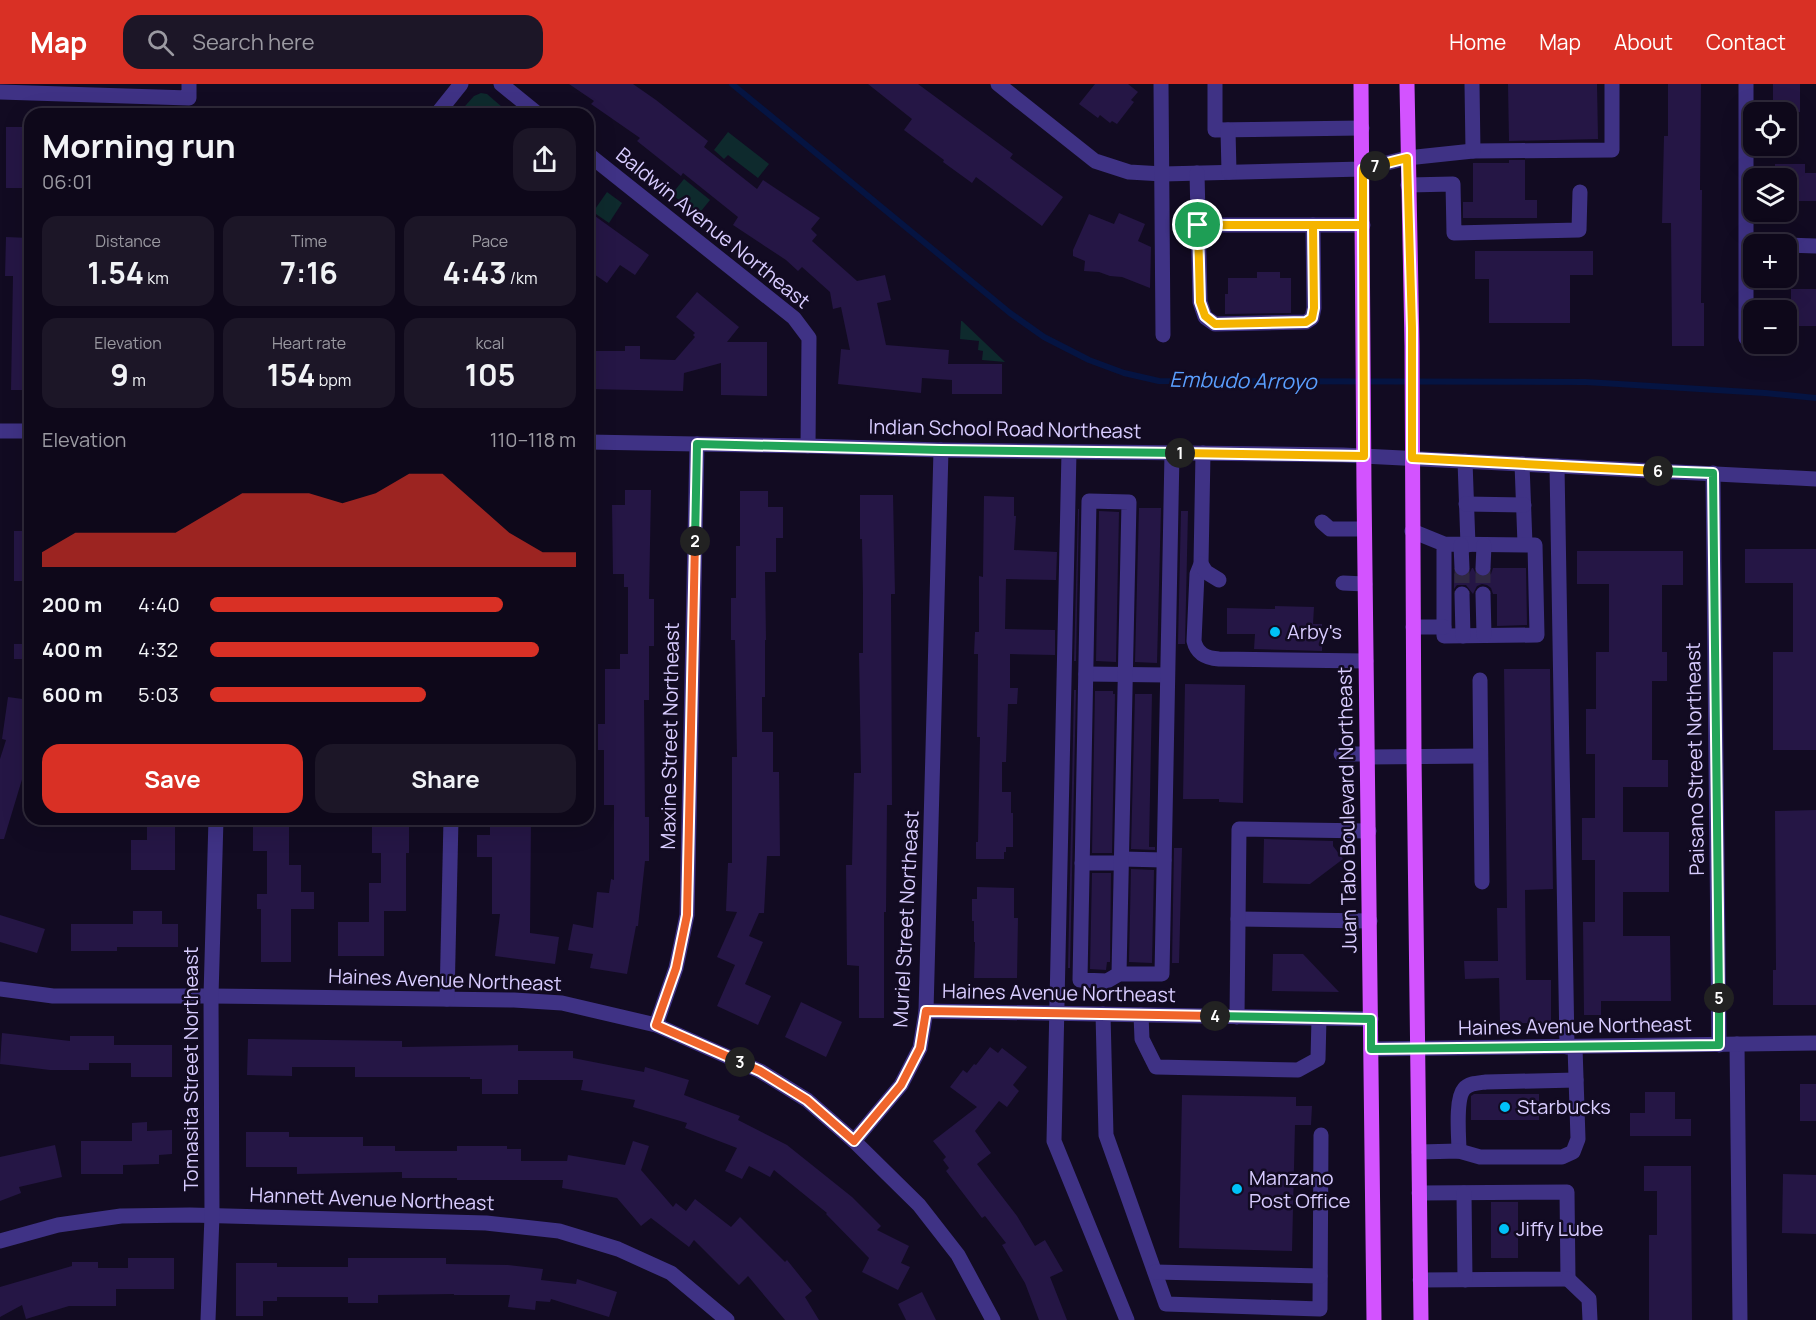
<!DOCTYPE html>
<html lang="en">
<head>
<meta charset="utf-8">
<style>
  :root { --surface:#0e081a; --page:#1c1627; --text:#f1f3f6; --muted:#9b9aa2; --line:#2e2939; --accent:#d93025 }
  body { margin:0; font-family:Manrope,sans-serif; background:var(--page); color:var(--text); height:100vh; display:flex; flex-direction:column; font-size:22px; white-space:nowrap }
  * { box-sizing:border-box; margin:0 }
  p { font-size:20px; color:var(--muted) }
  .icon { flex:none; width:33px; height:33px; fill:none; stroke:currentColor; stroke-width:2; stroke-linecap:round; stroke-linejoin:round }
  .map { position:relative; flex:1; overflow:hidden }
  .drawer { position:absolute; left:24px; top:24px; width:570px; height:717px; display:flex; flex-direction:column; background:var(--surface); border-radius:18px; box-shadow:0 6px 24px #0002,0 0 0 2px var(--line) }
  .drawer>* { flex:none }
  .tools { position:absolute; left:1743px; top:18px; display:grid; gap:12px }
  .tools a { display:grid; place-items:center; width:54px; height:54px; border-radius:12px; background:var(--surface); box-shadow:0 6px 24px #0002,0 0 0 2px var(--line); font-size:30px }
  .pin { position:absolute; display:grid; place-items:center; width:51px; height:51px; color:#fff; margin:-26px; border:3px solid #fff; border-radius:50%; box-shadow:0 2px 6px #0007 }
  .km { position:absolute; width:30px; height:30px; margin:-15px; border-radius:50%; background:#222; color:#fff; font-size:16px; line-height:30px; text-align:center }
  .round { display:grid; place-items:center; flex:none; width:63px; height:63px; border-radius:18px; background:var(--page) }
  .summary { display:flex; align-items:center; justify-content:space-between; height:102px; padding:0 18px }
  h1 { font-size:33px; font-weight:700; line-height:45px }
  .stats { display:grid; grid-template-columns:repeat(3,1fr); gap:9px; height:102px; padding:6px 18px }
  .stats div { display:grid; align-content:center; border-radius:15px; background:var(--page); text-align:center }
  .stats b { font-size:30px; font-weight:700 }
  .stats small { font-size:16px; font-weight:400 }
  .stats p { font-size:16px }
  .chart { height:168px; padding:12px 18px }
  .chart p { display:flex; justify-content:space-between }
  .chart svg { width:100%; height:108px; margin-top:6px; fill:var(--accent); opacity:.7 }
  .action { display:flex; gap:12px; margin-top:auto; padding:12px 18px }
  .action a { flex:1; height:69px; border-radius:18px; background:var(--accent); color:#fff; font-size:24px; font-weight:700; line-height:69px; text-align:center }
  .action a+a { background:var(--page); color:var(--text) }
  ul { padding:0 18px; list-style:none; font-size:20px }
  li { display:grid; grid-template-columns:96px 72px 1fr; align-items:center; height:45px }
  li i { height:15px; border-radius:8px; background:var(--accent) }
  header { display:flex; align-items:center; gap:36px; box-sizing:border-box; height:84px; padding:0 30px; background:var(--accent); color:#fff }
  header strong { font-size:28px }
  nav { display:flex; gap:33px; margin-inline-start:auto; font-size:21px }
  .search { width:420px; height:54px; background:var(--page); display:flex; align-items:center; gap:15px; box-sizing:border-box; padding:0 21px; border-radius:18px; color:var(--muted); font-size:22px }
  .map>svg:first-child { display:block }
  .green { fill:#0e2a2d }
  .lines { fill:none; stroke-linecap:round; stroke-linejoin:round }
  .stream { stroke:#051442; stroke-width:6 }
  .building { fill:#251645 }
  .minor-tunnel { stroke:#302843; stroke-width:15; stroke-dasharray:15 8; stroke-linecap:butt }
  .minor { stroke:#3f3285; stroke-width:15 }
  .major { stroke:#d353ff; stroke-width:15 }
  .split-1-casing { stroke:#fff; stroke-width:12 }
  .split-2-casing { stroke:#fff; stroke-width:12 }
  .split-3-casing { stroke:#fff; stroke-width:12 }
  .split-4-casing { stroke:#fff; stroke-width:12 }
  .split-5-casing { stroke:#fff; stroke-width:12 }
  .split-6-casing { stroke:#fff; stroke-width:12 }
  .split-7-casing { stroke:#fff; stroke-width:12 }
  .split-8-casing { stroke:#fff; stroke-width:12 }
  .split-1 { stroke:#f5b400; stroke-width:8 }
  .split-2 { stroke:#22a559; stroke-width:8 }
  .split-3 { stroke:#f0652b; stroke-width:8 }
  .split-4 { stroke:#f0652b; stroke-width:8 }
  .split-5 { stroke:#22a559; stroke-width:8 }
  .split-6 { stroke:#22a559; stroke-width:8 }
  .split-7 { stroke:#f5b400; stroke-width:8 }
  .split-8 { stroke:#f5b400; stroke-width:8 }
  .poi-dot { fill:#00c1f7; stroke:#120b22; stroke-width:2 }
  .labels { text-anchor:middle; stroke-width:5; stroke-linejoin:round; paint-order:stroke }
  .street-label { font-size:20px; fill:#d8ccff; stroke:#120b22 }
  .poi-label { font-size:20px; fill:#d8ccff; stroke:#120b22; text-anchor:start }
  .water-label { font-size:21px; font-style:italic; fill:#5a9fff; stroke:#120b22 }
</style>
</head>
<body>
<header>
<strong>Map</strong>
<div class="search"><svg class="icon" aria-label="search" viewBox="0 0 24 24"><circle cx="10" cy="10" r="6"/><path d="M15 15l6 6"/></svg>Search here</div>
<nav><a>Home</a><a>Map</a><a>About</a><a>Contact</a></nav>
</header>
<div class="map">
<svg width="1816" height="1236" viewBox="0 0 1816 1236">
  <rect width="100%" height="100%" fill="#120b22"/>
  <g class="green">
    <path d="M481,9L487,10L510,30H458L474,12Z"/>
    <path d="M728,48L769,80L758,94L728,71L724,75L714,66Z"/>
    <path d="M684,95L710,116L697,132L672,110Z"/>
    <path d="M607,108L622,119L609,139L593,128Z"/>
    <path d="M961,237H962L1005,278L982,276L983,267L978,266L979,257L960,255Z"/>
  </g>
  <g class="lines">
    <path class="stream" d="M732,0L1010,229L1044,253L1089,276L1124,289L1159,297L1586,298L1765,309L1816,314"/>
  </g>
  <g class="building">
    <path d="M569,0H633L656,16L708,57L704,63L757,105L763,96L820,134L811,145L817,151L812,157L857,197L885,191L891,216L877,219L886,261L949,266L948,280H1002V310H952V296L922,294L921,309L838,300L841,265L850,266L841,223L833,225L830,208L802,183L798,187L786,176L733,141L738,133L683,89L681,92L637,57L640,54L591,20L594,17Z"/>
    <path d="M868,0H918L1013,70L1010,74L1063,113L1042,142L976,93L972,99L943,78L944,76L904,46L912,35Z"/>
    <path d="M1095,0H1128L1138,8L1131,16L1134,18L1117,40L1112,37L1110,39L1100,31L1098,34L1079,20Z"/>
    <path d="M1508,0H1597L1598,55L1509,57Z"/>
    <path d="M1668,0H1701L1700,106H1702L1701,219H1704V262H1672L1671,139H1662L1664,52H1668Z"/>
    <rect x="1773" y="0" width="27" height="28"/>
    <rect x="6" y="43" width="24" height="61"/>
    <path d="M1509,76H1525V116H1537V134H1463V118H1473V79H1509Z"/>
    <path d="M1775,80H1805V89H1816V117H1786V94H1775Z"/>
    <path d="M588,127L649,171L635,191L620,181L607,199L588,186Z"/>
    <path d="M1119,129L1145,140L1138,157L1151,163L1150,204L1122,193L1110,192L1099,188L1084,187L1085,177L1073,172V166L1089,130L1114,140Z"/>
    <path d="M6,153L30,154V306H11L13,192H5Z"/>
    <path d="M1475,167H1593V191H1570V239H1489V195H1475Z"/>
    <path d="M1257,188H1280V194H1291V229L1225,230V210H1228V194H1257Z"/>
    <rect x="1791" y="205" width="25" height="37"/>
    <path d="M697,208L739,243L727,258H767V312L721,311V279L684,289L683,307L588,305V267H625V262H640V275L675,276L695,253L693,251L695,249L676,233Z"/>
    <path d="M625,406H651L649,515H654V562H649V616H644L645,733H649V777H645L638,842H636L627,890L590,884L593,870L568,866L573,840L593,844L597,808L609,809L611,795L614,796V721H604V666H598V640H605V585H620V570H628V503H624V490H613L612,421H625Z"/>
    <path d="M740,407H768V423H783V454H776V488H765L766,556H765V613H762V648H773V688H779L780,772H767L764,829H759L749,852L763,858L745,900L771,912L758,941L717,922L735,881L717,873L737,828L726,827L728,779H732V673H737L735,556H731V514H736V462H740Z"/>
    <path d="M860,411H893L895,510H891L892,721H887L886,828H884V934H859V882L847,881L846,781H852L854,689H861L859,569H863V510L862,455H860Z"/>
    <path d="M984,412L1014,413V432H1016L1014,466L1057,468L1056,496L1006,495L1005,545L1055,546V571L1010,570V604H1018L1017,620H1008L1006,678H1002V708H1011V729H1013V763H1006V768H1004V775H976V758H978L980,653H977L978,570H974L975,548H979V492L983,493Z"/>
    <path d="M1139,424H1161L1157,579L1135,578Z"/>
    <path d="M1078,425H1079L1076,577H1074Z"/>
    <path d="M1099,427L1119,428L1116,578L1096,577Z"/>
    <path d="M1181,427H1188L1185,560H1178Z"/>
    <rect x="14" y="447" width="16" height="50"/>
    <path d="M1745,465H1816V666H1773V568H1793V499H1745Z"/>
    <path d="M1577,467H1683V501H1662V568H1667V597H1652V676H1668V703H1623V748H1669V808H1623V852H1670L1671,917H1601V931H1584L1583,838H1595V776H1582V734H1595V670H1586V625H1596V568H1609V500H1577Z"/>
    <path d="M1472,484H1473L1477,492L1483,494L1491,490L1493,484H1526L1527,541L1497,542V510H1493L1491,504L1487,501L1482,500L1477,502L1473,510L1466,501H1457L1454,505V489L1458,493L1463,494L1468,492Z"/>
    <path d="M1275,522L1314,523L1313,540H1322V567L1254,565L1255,550H1227V524L1275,525Z"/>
    <rect x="14" y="560" width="16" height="15"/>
    <path d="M1504,585H1550L1553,805L1525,806L1526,896H1551V939H1500L1499,894L1465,895L1464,877H1498L1497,824H1507Z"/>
    <path d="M1185,600L1245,601L1243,719L1219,718V715H1183Z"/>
    <path d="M1074,606H1076L1070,884H1068Z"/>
    <path d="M1095,607H1113V610H1115L1112,769H1092Z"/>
    <path d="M1135,610H1152L1149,763H1155V766L1131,765Z"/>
    <path d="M8,613L30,616V669L4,755H0V675L6,656L2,655Z"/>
    <path d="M1816,726V921H1773V886H1776L1775,727Z"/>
    <path d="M253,735H289V781H301V808H314V825H291V878H261V825H257V810H267V767H253Z"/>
    <path d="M385,735H409V769H406V827H384V872H338V838H369V799H381V769H372V739H385Z"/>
    <path d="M490,735H531L530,849L559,853L555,880L495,872L500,830H492V773H477V751H490Z"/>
    <path d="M147,741H175V786H131V756H147Z"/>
    <path d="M1264,755L1333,757V762L1343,775L1310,800L1263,799Z"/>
    <path d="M1174,764H1182L1179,879H1172Z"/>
    <path d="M1131,785L1154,786L1152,879L1129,878Z"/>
    <path d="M1092,789H1111L1110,878H1107L1106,886L1090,885Z"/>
    <path d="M977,803L1014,804V834H1018L1017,894H974L975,858H974V837H972V815H977Z"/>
    <path d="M133,827H162V840H178V863H117V867H71V840H133Z"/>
    <path d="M0,831L45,845L37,869L0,858Z"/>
    <path d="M1273,870H1303L1339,908L1272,907Z"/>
    <path d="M801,918L842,938L826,973L785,953Z"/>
    <path d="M2,949L70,957V952H114V961H172V993H131V979H89V986H50L0,980Z"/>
    <path d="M248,955L402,957V963L518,961V967H573V974L644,988L645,983L689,996L684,1011L740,1032L738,1036L787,1061L852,1113L881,1142L877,1146L909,1162L901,1179L910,1183L898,1206L862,1188L869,1174L826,1130L827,1129L774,1086L770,1093L749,1082L742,1095L725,1087L737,1064L685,1044L687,1039L633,1023L635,1016L581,1006L583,996H518V1010H482V995H470V993H355V983H292V992L247,991Z"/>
    <path d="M990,963L998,969L1002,964L1027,983L1013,1001L1019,1007L1007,1023L999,1017L975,1047L991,1069L977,1080L1017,1132L1035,1162L1045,1156L1063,1187L1050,1193L1067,1236H1039L1025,1199L1002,1161L1006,1159L985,1132L982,1134L946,1087L949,1084L943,1076L946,1073L933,1057L977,1023L950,1003L963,986L967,989L974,980L976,981Z"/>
    <rect x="1800" y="1000" width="16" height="37"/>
    <path d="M1645,1008H1675V1035H1691V1052H1630V1029H1645Z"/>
    <path d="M1474,1010H1539V1036H1471V1012Z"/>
    <path d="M1182,1011L1296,1013V1022H1312L1311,1041H1295L1292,1167L1179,1164Z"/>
    <path d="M147,1038V1047L172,1046V1070L159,1071V1080L123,1081V1090H81V1057H132V1039Z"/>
    <path d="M246,1048H289V1053H363V1062H395V1067H457V1062H507V1065H521V1077H567L568,1071L625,1081L633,1057L649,1062L641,1086L673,1123L676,1119L686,1127L695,1115L731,1143L740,1133L785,1178L787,1176L812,1207L805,1213L819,1236H785L748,1192L739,1201L694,1156L689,1163L651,1134L641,1142L617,1114L562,1104L563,1096H457V1094H402V1088L297,1090V1083H246Z"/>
    <path d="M55,1061L62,1093L19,1103L21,1109L0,1117V1073Z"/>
    <path d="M1644,1082H1691L1692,1236H1649V1151H1657V1107H1644Z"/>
    <path d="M1783,1090L1816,1091V1150L1782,1149Z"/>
    <rect x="1491" y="1118" width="27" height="56"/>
    <path d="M128,1174H174V1205H116V1222H69L26,1235L22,1221L0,1233V1203L72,1182V1178H98V1184H128Z"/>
    <path d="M348,1174H446V1180L508,1181L543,1185L541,1196L576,1200L577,1195L617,1208L609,1233L551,1215L550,1218L536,1217L535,1226L508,1223L510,1211H454V1210L378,1211V1219H348V1213H277V1217H263V1232H236V1179H277V1183H348Z"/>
    <path d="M922,1208L936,1236H906L898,1220Z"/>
  </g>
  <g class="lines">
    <g class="minor-tunnel">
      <path d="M1462,484V510"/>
      <path d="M1483,484V510"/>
    </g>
    <g class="minor">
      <path d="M501,0L538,30"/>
      <path d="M998,0L1095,77L1129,88L1163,90L1363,85L1407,74L1473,67L1612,66V0"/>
      <path d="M1161,0L1163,251"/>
      <path d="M1215,0V46L1362,44"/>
      <path d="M1472,0L1473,67"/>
      <path d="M1746,0V254"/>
      <path d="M0,8L189,14V0"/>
      <path d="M437,30L461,0"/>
      <path d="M1228,46L1229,88"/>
      <path d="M588,70L794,234L809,254L808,362"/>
      <path d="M1197,89L1200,218L1205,233L1215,240L1306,238L1312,234L1314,224L1313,141H1363"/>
      <path d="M1408,101L1453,100L1454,149L1579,146L1580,108"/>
      <path d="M1198,141H1313"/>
      <path d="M1786,161L1816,162"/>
      <path d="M0,347H30"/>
      <path d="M588,358L808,362L941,366L1343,371L1816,395"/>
      <path d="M1069,368L1054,1057L1127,1236"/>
      <path d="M1203,369L1201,480L1197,490L1194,557C1197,570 1206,574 1219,575L1366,577"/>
      <path d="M1465,377L1468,461"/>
      <path d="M1522,380L1525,460"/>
      <path d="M1557,382L1567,963"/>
      <path d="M1713,389L1719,961"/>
      <path d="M1466,420L1524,421"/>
      <path d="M1322,438L1330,445H1364"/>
      <path d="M1412,447L1444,460L1535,461L1537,551L1444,552V460"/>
      <path d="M1461,461L1462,484"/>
      <path d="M1201,480L1206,488L1219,496"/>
      <path d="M1483,484L1484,461"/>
      <path d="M1343,499L1365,500"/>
      <path d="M1462,510L1463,552"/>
      <path d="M1483,510L1484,551"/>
      <path d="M1413,543H1444"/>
      <path d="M1086,590L1167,591"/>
      <path d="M1480,596L1482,798"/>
      <path d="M1341,670H1368"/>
      <path d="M1367,673L1480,672"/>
      <path d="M1122,775L1164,776"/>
      <path d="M1082,779H1121"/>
      <path d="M1238,835L1370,837"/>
      <path d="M1119,890L1129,418L1089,417L1080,896L1107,897L1119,890H1162L1172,369"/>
      <path d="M0,905L53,912H211L514,916L562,919L656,941L760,987L807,1016L854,1057L919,1121L958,1171L993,1236"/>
      <path d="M447,915L451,735"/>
      <path d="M926,927L1371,935"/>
      <path d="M1103,930L1106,1051L1166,1220L1320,1225L1321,1051"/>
      <path d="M1141,931L1142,955L1156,983L1298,986L1318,975L1319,934"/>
      <path d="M1237,933L1239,745L1369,747"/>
      <path d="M656,941L676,884L687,831L697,360"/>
      <path d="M1737,960L1740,1236"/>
      <path d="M1371,965L1816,959"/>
      <path d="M854,1057L901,1001L920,964L926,927L941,366"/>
      <path d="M1459,1067C1459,1054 1455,1015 1464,1005C1469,999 1478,999 1486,998L1576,996"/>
      <path d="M1419,1068L1459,1067L1480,1073H1562L1573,1068L1578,1055L1575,963"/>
      <path d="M1419,1109L1567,1108L1568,1195L1420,1196"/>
      <path d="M1464,1109L1465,1196"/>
      <path d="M0,1157L58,1141L121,1132L190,1131L486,1139L559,1147L618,1165L671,1189L727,1236"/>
      <path d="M1155,1188L1320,1192"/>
      <path d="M1568,1195L1589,1215L1590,1236"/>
      <path d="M208,1236L212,1132L211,912L216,735"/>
    </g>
    <g class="major">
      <path d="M1361,0L1364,404L1374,1236"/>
      <path d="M1407,0L1412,262L1414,672L1421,1236"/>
    </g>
  </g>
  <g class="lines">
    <g class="split-1-casing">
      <path id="split-1" d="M1180,369L1364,372L1363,141H1198"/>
    </g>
    <g class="split-2-casing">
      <path id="split-2" d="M695,457L697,360L941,366L1180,369"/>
    </g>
    <g class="split-3-casing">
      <path id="split-3" d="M695,457L687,831L676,884L656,941L740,978"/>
    </g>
    <g class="split-4-casing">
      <path id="split-4" d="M740,978L760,987L807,1016L854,1057L901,1001L920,964L926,927L1215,932"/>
    </g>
    <g class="split-5-casing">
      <path id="split-5" d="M1215,932L1371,935V965L1719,961V914"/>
    </g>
    <g class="split-6-casing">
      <path id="split-6" d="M1658,387L1713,389L1719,914"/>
    </g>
    <g class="split-7-casing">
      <path id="split-7" d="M1375,82L1407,74L1412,244V374L1658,387"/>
    </g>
    <g class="split-8-casing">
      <path id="split-8" d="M1198,141L1200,218L1205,232L1215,240L1306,238L1312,234L1314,224L1313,141H1363V85L1375,82"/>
    </g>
    <use href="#split-1" class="split-1"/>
    <use href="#split-2" class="split-2"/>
    <use href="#split-3" class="split-3"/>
    <use href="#split-4" class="split-4"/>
    <use href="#split-5" class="split-5"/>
    <use href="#split-6" class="split-6"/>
    <use href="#split-7" class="split-7"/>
    <use href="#split-8" class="split-8"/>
  </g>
  <g class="poi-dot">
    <circle cx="1275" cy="548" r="6"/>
    <circle cx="1505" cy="1023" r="6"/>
    <circle cx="1237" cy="1105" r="6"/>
    <circle cx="1504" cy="1145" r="6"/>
  </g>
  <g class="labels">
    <g class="street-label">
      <text transform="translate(713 144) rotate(39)" y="7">Baldwin Avenue Northeast</text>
      <text transform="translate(1005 345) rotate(1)" y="7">Indian School Road Northeast</text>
      <text transform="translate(670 652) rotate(-89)" y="7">Maxine Street Northeast</text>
      <text transform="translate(1695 675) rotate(-91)" y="7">Paisano Street Northeast</text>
      <text transform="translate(1347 726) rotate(-91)" y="7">Juan Tabo Boulevard Northeast</text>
      <text transform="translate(906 835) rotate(-87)" y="7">Muriel Street Northeast</text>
      <text transform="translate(445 896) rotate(2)" y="7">Haines Avenue Northeast</text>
      <text transform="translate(1059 909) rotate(1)" y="7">Haines Avenue Northeast</text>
      <text transform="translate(1575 942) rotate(-1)" y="7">Haines Avenue Northeast</text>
      <text transform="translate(191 985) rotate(-90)" y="7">Tomasita Street Northeast</text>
      <text transform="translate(372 1115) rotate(2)" y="7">Hannett Avenue Northeast</text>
    </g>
    <g class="poi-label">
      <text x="1287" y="555">Arby's</text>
      <text x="1517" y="1030">Starbucks</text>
      <text x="1249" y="1101">Manzano<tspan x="1249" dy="23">Post Office</tspan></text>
      <text x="1516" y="1152">Jiffy Lube</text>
    </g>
    <g class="water-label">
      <text transform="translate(1243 297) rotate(1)" y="7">Embudo Arroyo</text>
    </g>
  </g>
</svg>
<div class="tools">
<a><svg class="icon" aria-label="locate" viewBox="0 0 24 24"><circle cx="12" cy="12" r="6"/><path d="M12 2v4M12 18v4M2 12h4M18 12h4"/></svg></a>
<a><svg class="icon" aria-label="layers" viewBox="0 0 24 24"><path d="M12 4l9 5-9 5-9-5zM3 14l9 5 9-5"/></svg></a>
<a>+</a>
<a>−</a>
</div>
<div class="pin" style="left:1198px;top:141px;background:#1e9e55"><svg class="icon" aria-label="arrive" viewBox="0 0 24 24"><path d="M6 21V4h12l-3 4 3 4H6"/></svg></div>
<b class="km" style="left:1180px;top:369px">1</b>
<b class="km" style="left:695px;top:457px">2</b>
<b class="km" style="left:740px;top:978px">3</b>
<b class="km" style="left:1215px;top:932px">4</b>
<b class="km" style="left:1719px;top:914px">5</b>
<b class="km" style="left:1658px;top:387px">6</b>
<b class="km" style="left:1375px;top:82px">7</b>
<section class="drawer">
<div class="summary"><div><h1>Morning run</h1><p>06:01</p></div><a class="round"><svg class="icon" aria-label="share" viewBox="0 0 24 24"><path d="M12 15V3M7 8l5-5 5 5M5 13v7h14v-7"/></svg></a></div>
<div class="stats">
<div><p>Distance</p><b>1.54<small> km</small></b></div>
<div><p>Time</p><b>7:16</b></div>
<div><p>Pace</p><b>4:43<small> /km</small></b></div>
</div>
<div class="stats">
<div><p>Elevation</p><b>9<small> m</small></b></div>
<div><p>Heart rate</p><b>154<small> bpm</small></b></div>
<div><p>kcal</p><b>105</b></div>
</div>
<div class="chart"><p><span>Elevation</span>110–118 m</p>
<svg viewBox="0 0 160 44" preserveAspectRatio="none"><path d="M0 44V38L10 30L20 30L30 30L40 30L50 22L60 14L70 14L80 14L90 18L100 14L110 6L120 6L130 18L140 30L150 38L160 38V44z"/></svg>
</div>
<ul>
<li><b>200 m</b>4:40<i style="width:80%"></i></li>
<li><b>400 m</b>4:32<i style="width:90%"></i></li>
<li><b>600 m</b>5:03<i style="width:59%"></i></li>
</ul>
<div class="action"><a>Save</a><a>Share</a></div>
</section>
</div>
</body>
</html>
